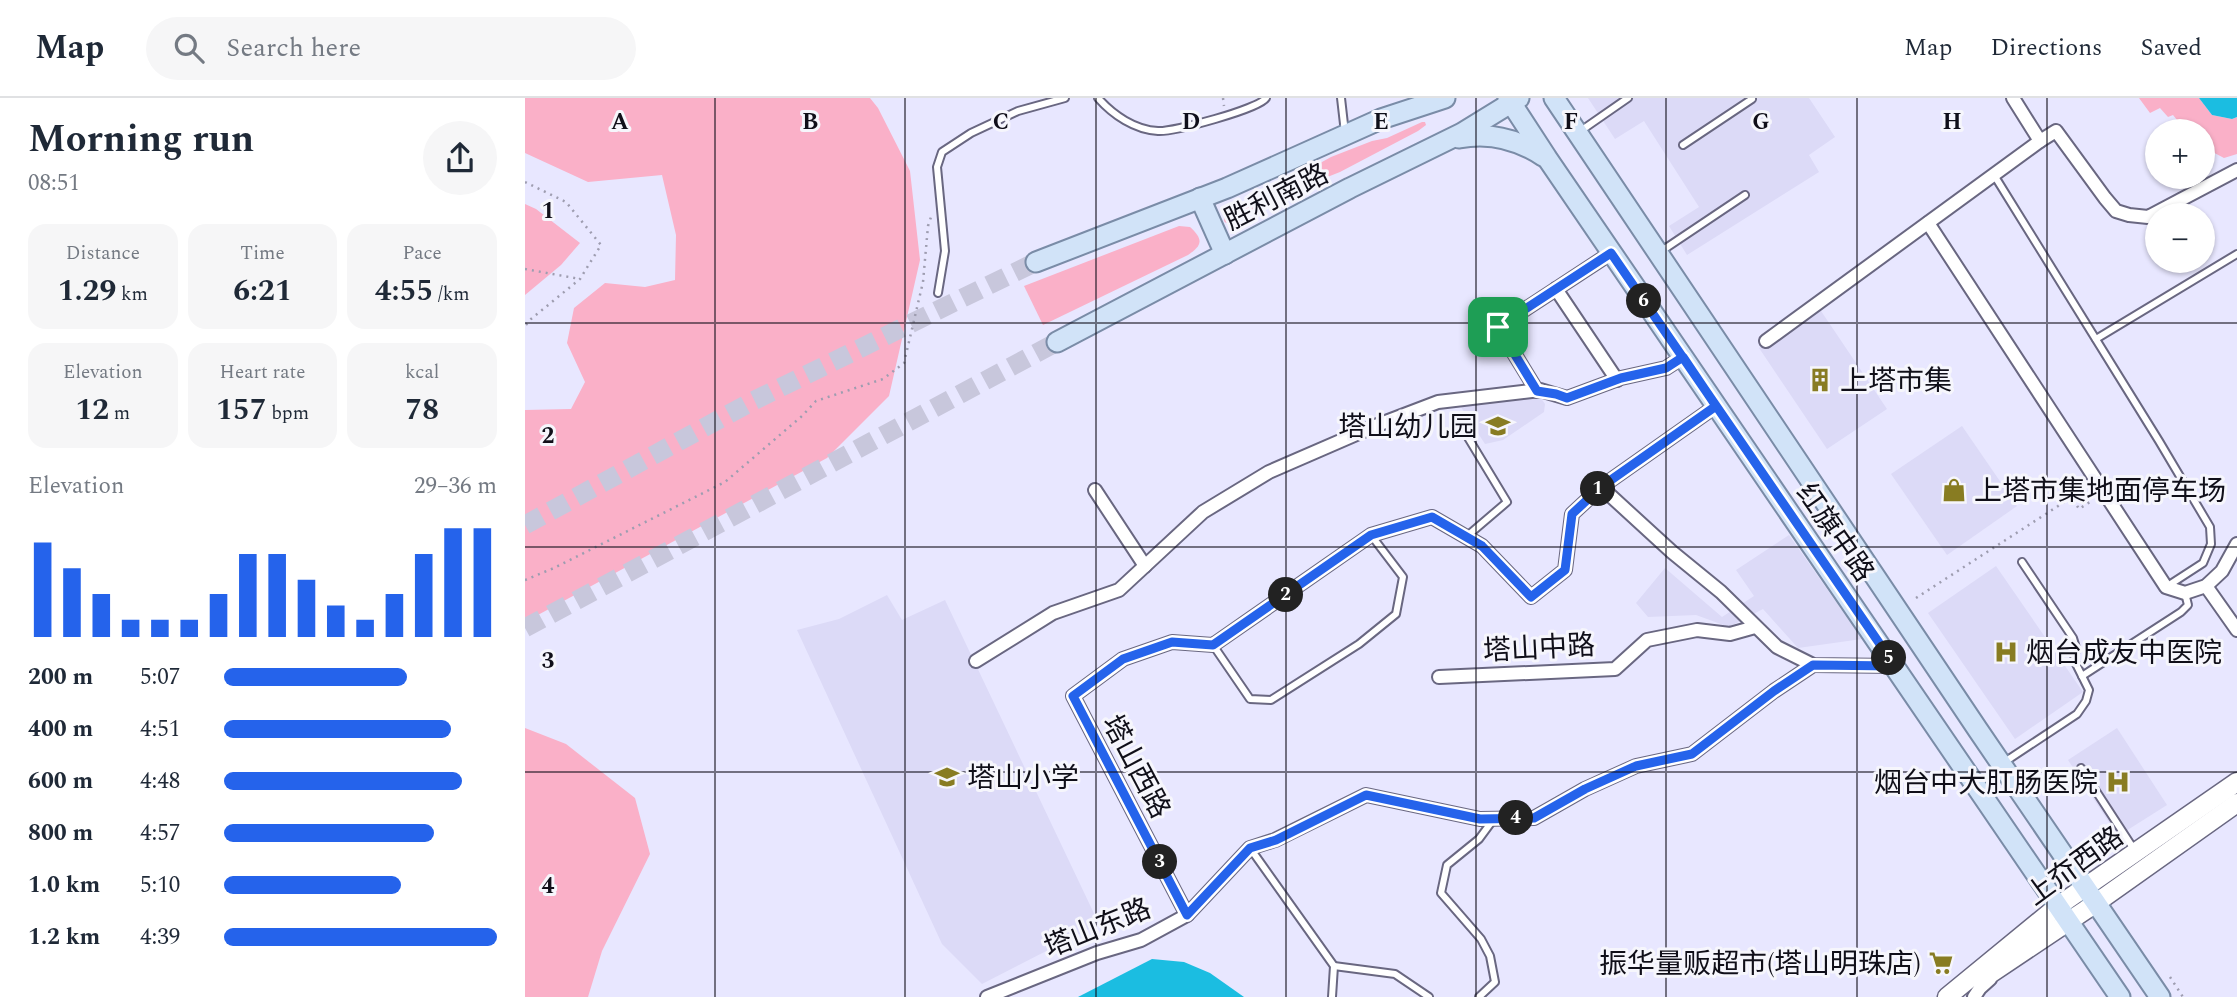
<!DOCTYPE html>
<html lang="en">
<head>
<meta charset="utf-8">
<style>
  :root { --surface:#fff; --page:#f6f6f7; --text:#1f2937; --muted:#747a83; --line:#e0e1e3; --accent:#2563eb }
  body { margin:0; font-family:Spectral,"Noto Sans SC",serif; background:var(--page); color:var(--text); height:100vh; display:flex; flex-direction:column; font-size:26px; white-space:nowrap }
  * { box-sizing:border-box; margin:0 }
  p { font-size:23px; color:var(--muted) }
  .icon { flex:none; width:38px; height:38px; fill:none; stroke:currentColor; stroke-width:2; stroke-linecap:round; stroke-linejoin:round }
  .map { position:relative; flex:1; overflow:hidden }
  .sheet { display:flex; flex-direction:column; background:var(--surface); width:525px }
  .sheet>* { flex:none }
  .fabs { position:absolute; left:1620px; top:21px; display:grid; gap:14px }
  .fabs a { display:grid; place-items:center; width:70px; height:70px; border-radius:50%; background:var(--surface); box-shadow:0 2px 5px #0004; font-size:35px }
  .pin { position:absolute; display:grid; place-items:center; width:60px; height:60px; color:#fff; margin:-30px; border-radius:14px; box-shadow:0 4px 10px #0006 }
  .km { position:absolute; width:35px; height:35px; margin:-18px; border-radius:50%; background:#222; color:#fff; font-size:19px; line-height:35px; text-align:center }
  .round { display:grid; place-items:center; flex:none; width:74px; height:74px; border-radius:37px; background:var(--page) }
  .overview { display:flex; align-items:center; justify-content:space-between; height:119px; padding:0 28px }
  h1 { font-size:38px; font-weight:700; line-height:52px }
  .figures { display:grid; grid-template-columns:repeat(3,1fr); gap:10px; height:119px; padding:7px 28px }
  .figures div { display:grid; align-content:center; border-radius:18px; background:var(--page); text-align:center }
  .figures b { font-size:30px; font-weight:700 }
  .figures small { font-size:19px; font-weight:400 }
  .figures p { font-size:19px }
  .chart { height:196px; padding:14px 28px }
  .chart p { display:flex; justify-content:space-between }
  .chart svg { width:100%; height:126px; margin-top:7px; stroke:var(--accent); stroke-width:6 }
  ul { padding:0 28px; list-style:none; font-size:23px }
  li { display:grid; grid-template-columns:112px 84px 1fr; align-items:center; height:52px }
  li i { height:18px; border-radius:9px; background:var(--accent) }
  header { display:flex; align-items:center; gap:42px; box-sizing:border-box; height:98px; padding:0 35px; background:var(--surface); border-bottom:2px solid var(--line) }
  header strong { font-size:33px }
  nav { display:flex; gap:38px; margin-inline-start:auto; font-size:24px }
  .search { width:490px; height:63px; background:var(--page); display:flex; align-items:center; gap:18px; box-sizing:border-box; padding:0 24px; border-radius:38px; color:var(--muted); font-size:26px }
  main { display:flex; flex:1; min-height:0 }
  .map>svg:first-child { display:block }
  .built { fill:#dcdaf7 }
  .green { fill:#fab0c8 }
  .water { fill:#1bbde1 }
  .lines { fill:none; stroke-linecap:round; stroke-linejoin:round }
  .primary-tunnel { stroke:#c8c7dc; stroke-width:19; stroke-dasharray:19 10; stroke-linecap:butt }
  .lane-casing { stroke:#696781; stroke-width:10 }
  .street-casing { stroke:#696781; stroke-width:16 }
  .secondary-casing { stroke:#696781; stroke-width:21 }
  .primary-casing { stroke:#7a8ca7; stroke-width:23 }
  .path { stroke:#9e9db0; stroke-width:2.5; stroke-dasharray:2 5; stroke-linecap:butt }
  .lane { stroke:#fff; stroke-width:6 }
  .street { stroke:#fff; stroke-width:12 }
  .secondary { stroke:#fff; stroke-width:18 }
  .primary { stroke:#d1e3f8; stroke-width:19 }
  .route-casing { stroke:#fff; stroke-width:14 }
  .route { stroke:#2563eb; stroke-width:9 }
  .grid { fill:none; stroke:#100f19; stroke-width:2; stroke-opacity:0.55 }
  .labels { text-anchor:middle; stroke-width:6; stroke-linejoin:round; paint-order:stroke }
  .street-label { font-size:28px; fill:#100f19; stroke:#f6f6fc }
  .poi-label { font-size:28px; fill:#100f19; stroke:#f6f6fc; text-anchor:start }
  .grid-label { font-size:23px; text-anchor:middle; font-weight:bold; fill:#100f19; stroke:#f6f6fc; stroke-width:6; stroke-linejoin:round; paint-order:stroke }
</style>
</head>
<body>
<header>
<strong>Map</strong>
<div class="search"><svg class="icon" aria-label="search" viewBox="0 0 24 24"><circle cx="10" cy="10" r="6"/><path d="M15 15l6 6"/></svg>Search here</div>
<nav><a>Map</a><a>Directions</a><a>Saved</a></nav>
</header>
<main>
<section class="sheet">
<div class="overview"><div><h1>Morning run</h1><p>08:51</p></div><a class="round"><svg class="icon" aria-label="share" viewBox="0 0 24 24"><path d="M12 15V3M7 8l5-5 5 5M5 13v7h14v-7"/></svg></a></div>
<div class="figures">
<div><p>Distance</p><b>1.29<small> km</small></b></div>
<div><p>Time</p><b>6:21</b></div>
<div><p>Pace</p><b>4:55<small> /km</small></b></div>
</div>
<div class="figures">
<div><p>Elevation</p><b>12<small> m</small></b></div>
<div><p>Heart rate</p><b>157<small> bpm</small></b></div>
<div><p>kcal</p><b>78</b></div>
</div>
<div class="chart"><p><span>Elevation</span>29–36 m</p>
<svg viewBox="0 0 160 44" preserveAspectRatio="none"><path d="M5 44V11M15 44V20M25 44V29M35 44V38M45 44V38M55 44V38M65 44V29M75 44V15M85 44V15M95 44V24M105 44V33M115 44V38M125 44V29M135 44V15M145 44V6M155 44V6"/></svg>
</div>
<ul>
<li><b>200 m</b>5:07<i style="width:67%"></i></li>
<li><b>400 m</b>4:51<i style="width:83%"></i></li>
<li><b>600 m</b>4:48<i style="width:87%"></i></li>
<li><b>800 m</b>4:57<i style="width:77%"></i></li>
<li><b>1.0 km</b>5:10<i style="width:65%"></i></li>
<li><b>1.2 km</b>4:39<i style="width:100%"></i></li>
</ul>
</section>
<div class="map">
<svg width="1712" height="899" viewBox="0 0 1712 899">
  <rect width="100%" height="100%" fill="#e8e7ff"/>
  <g class="built">
    <path d="M1063,0H1284L1310,39L1284,57L1294,74L1162,157L1144,128L1174,109L1119,23L1090,41Z"/>
    <path d="M1294,210L1362,311L1302,351L1234,250Z"/>
    <path d="M1013,296L1020,306L1019,314L978,342L960,346L934,306Z"/>
    <path d="M1437,328L1492,408L1422,457L1366,376Z"/>
    <path d="M1264,437L1337,541L1273,550L1238,511L1204,529L1171,517L1123,519L1111,505L1140,470L1197,519L1229,498L1211,472Z"/>
    <path d="M1471,468L1558,594L1490,641L1403,515Z"/>
    <path d="M362,497L377,522L420,502L574,826L457,886L417,846L272,532L314,521Z"/>
    <path d="M1592,630L1642,707L1593,738L1543,662Z"/>
  </g>
  <g class="green">
    <path d="M0,0H345L353,10L385,73L395,162L364,298L302,360L0,524V312L46,311L60,284L42,245L49,210L80,185L120,189L150,182L151,137L137,77L63,84L0,55Z"/>
    <path d="M1614,0H1674L1687,17L1707,21L1712,19V56L1699,60L1680,50L1678,48V33H1661L1648,17L1643,19L1635,10L1625,15Z"/>
    <path d="M897,24H900L901,27L893,33L815,74L757,97L705,125H701L699,123L700,118L806,59L847,43L862,40Z"/>
    <path d="M0,106L11,111L55,145L36,167L0,197Z"/>
    <path d="M654,128L665,129C678,141 678,147 663,157L518,227L499,188Z"/>
    <path d="M0,630L41,646L110,700L125,756L77,853L63,899H0Z"/>
  </g>
  <g class="water">
    <path d="M1674,0H1712V19L1707,21L1687,17Z"/>
    <path d="M627,861L659,864L685,875L719,899H553Z"/>
  </g>
  <g class="lines">
    <g class="primary-tunnel">
      <path d="M0,427L228,303L511,164"/>
      <path d="M0,530L532,244"/>
    </g>
    <g class="lane-casing">
      <g id="lane">
        <path d="M573,0C588,17 610,32 633,33C648,34 734,11 741,0"/>
        <path d="M816,0L820,35"/>
        <path d="M1054,34L1103,0"/>
        <path d="M1158,47L1227,1L1226,0"/>
        <path d="M1469,77L1634,343L1685,429L1686,446L1678,465L1641,489"/>
        <path d="M1135,154L1220,97"/>
        <path d="M413,195L420,153L412,69L417,54L446,35L493,13L540,0"/>
        <path d="M1571,241L1712,156"/>
        <path d="M933,323L982,404L941,439"/>
        <path d="M688,547L725,601L746,602L834,546L871,516L878,479L846,437"/>
        <path d="M1557,578L1656,514L1663,507L1660,495"/>
        <path d="M1478,665L1552,616L1561,603L1564,592L1549,562L1551,550L1548,540L1497,464"/>
        <path d="M1556,670L1610,753"/>
        <path d="M725,750L809,868L807,899"/>
        <path d="M809,868L870,876L904,899"/>
        <path d="M954,899L970,884L965,858L956,841L916,795L922,767L954,741L968,722"/>
      </g>
    </g>
    <g class="street-casing">
      <g id="street">
        <path d="M1488,0L1515,43L1531,33L1580,100L1591,113L1604,117L1623,119L1712,72"/>
        <path d="M1403,125L1641,489L1660,495L1681,488L1697,473L1712,446"/>
        <path d="M1031,191L1092,282"/>
        <path d="M1241,243L1515,43"/>
        <path d="M1012,293L973,229L1086,155"/>
        <path d="M1076,389L1147,454L1196,494L1252,549L1288,567L1370,568"/>
        <path d="M570,392L620,468"/>
        <path d="M1681,488L1712,532"/>
        <path d="M451,563L528,515L594,492L678,414L744,374L850,328L913,304L1015,292L1042,300L1096,280L1141,270L1158,259"/>
        <path d="M914,579L1090,571L1122,542L1172,532L1205,536L1230,529"/>
        <path d="M662,817L548,598L598,561L647,544L688,547L846,437L907,419L957,448L1006,499L1040,472L1047,416L1076,389L1191,308"/>
        <path d="M462,899L572,855L616,842L662,817L725,750L750,742L841,697L955,721L1009,720L1060,691L1111,668L1167,656L1249,593L1288,567"/>
        <path d="M1449,899L1455,890L1465,881"/>
      </g>
    </g>
    <g class="secondary-casing">
      <g id="secondary">
        <path d="M1456,882L1571,805L1712,705"/>
        <path d="M1422,899L1533,808L1712,684"/>
      </g>
    </g>
    <g class="primary-casing">
      <g id="primary">
        <path d="M983,0L1022,60L1595,899"/>
        <path d="M1029,0L1453,632L1635,899"/>
        <path d="M934,40C964,34 992,41 1018,58"/>
        <path d="M675,100L700,156"/>
        <path d="M511,164L702,90L856,21L920,0"/>
        <path d="M532,244L825,90L937,35L994,0"/>
      </g>
    </g>
    <g class="path">
      <path d="M698,0L699,8"/>
      <path d="M0,84L41,104L76,147L55,181L6,221L0,228"/>
      <path d="M0,171L55,181"/>
      <path d="M0,482L29,470L200,384L277,318L291,303L358,281L379,265L398,184L403,128L406,119"/>
      <path d="M1391,500L1547,399L1554,411L1568,402"/>
      <path d="M1645,879L1658,899"/>
    </g>
    <use href="#lane" class="lane"/>
    <use href="#street" class="street"/>
    <use href="#secondary" class="secondary"/>
    <use href="#primary" class="primary"/>
  </g>
  <g class="lines">
    <g class="route-casing">
      <path id="route" d="M973,229L1012,293L1031,296L1042,300L1096,280L1141,270L1158,259L1191,308L1076,389L1047,416L1040,472L1006,499L957,448L907,419L846,437L688,547L647,544L598,561L548,598L662,817L725,750L751,742L841,697L955,721L1009,720L1060,691L1111,668L1167,656L1249,593L1288,567L1370,568L1086,155L973,229"/>
    </g>
    <use href="#route" class="route"/>
  </g>
  <path class="grid" d="M190,0V899M380,0V899M571,0V899M761,0V899M951,0V899M1141,0V899M1332,0V899M1522,0V899M0,225H1712M0,449H1712M0,674H1712"/>
  <defs>
    <g id="building-bare" transform="scale(1.89)"><path d="M-4-6H4V6H1V3H-1V6H-4ZM-2.5-4.3h1.7v1.8h-1.7ZM.8-4.3h1.7v1.8H.8ZM-2.5-1h1.7V.8h-1.7ZM.8-1h1.7V.8H.8Z" fill="#887c22" stroke="#f6f6fc" stroke-width="2.5" paint-order="stroke"/></g>
    <g id="school-bare" transform="scale(1.89)"><path d="M0-5L7-2L0 1L-7-2ZM-4 1L0 2.5L4 1V4Q0 6-4 4Z" fill="#887c22" stroke="#f6f6fc" stroke-width="2.5" paint-order="stroke"/></g>
    <g id="shop-bare" transform="scale(1.89)"><path d="M-5-2.5h2.3a2.7 3.5 0 0 1 5.4 0H5L5.5 6h-11ZM-1.5-2.5h3a1.5 2.3 0 0 0-3 0Z" fill="#887c22" stroke="#f6f6fc" stroke-width="2.5" paint-order="stroke"/></g>
    <g id="hospital-bare" transform="scale(1.89)"><path d="M-5-5h3v3.5h4V-5h3V5h-3V1.5h-4V5h-3Z" fill="#887c22" stroke="#f6f6fc" stroke-width="2.5" paint-order="stroke"/></g>
    <g id="supermarket-bare" transform="scale(1.89)"><path d="M-6-5.5h2.5l.6 2H6L4.5 2H-2.5L-4.4-4H-6ZM-1.5 3.2a1.3 1.3 0 1 0 .1 0ZM3 3.2a1.3 1.3 0 1 0 .1 0Z" fill="#887c22" stroke="#f6f6fc" stroke-width="2.5" paint-order="stroke"/></g>
  </defs>
  <g fill-rule="evenodd">
    <use href="#building-bare" x="1295" y="282"/>
    <use href="#school-bare" x="973" y="328"/>
    <use href="#shop-bare" x="1429" y="392"/>
    <use href="#hospital-bare" x="1481" y="554"/>
    <use href="#school-bare" x="422" y="679"/>
    <use href="#hospital-bare" x="1593" y="684"/>
    <use href="#supermarket-bare" x="1416" y="865"/>
  </g>
  <g class="labels">
    <g class="street-label">
      <text transform="translate(751 98) rotate(-27)" y="10">胜利南路</text>
      <text transform="translate(1311 434) rotate(55)" y="10">红旗中路</text>
      <text transform="translate(1014 549) rotate(-3)" y="10">塔山中路</text>
      <text transform="translate(612 668) rotate(62)" y="10">塔山西路</text>
      <text transform="translate(1549 767) rotate(-36)" y="10">上夼西路</text>
      <text transform="translate(572 829) rotate(-22)" y="10">塔山东路</text>
    </g>
    <g class="poi-label">
      <text x="1315" y="292">上塔市集</text>
      <text x="953" y="338" text-anchor="end">塔山幼儿园</text>
      <text x="1449" y="402">上塔市集地面停车场</text>
      <text x="1501" y="564">烟台成友中医院</text>
      <text x="442" y="689">塔山小学</text>
      <text x="1573" y="694" text-anchor="end">烟台中大肛肠医院</text>
      <text x="1396" y="875" text-anchor="end">振华量贩超市(塔山明珠店)</text>
    </g>
  </g>
  <g class="grid-label">
    <text x="95" y="31">A</text>
    <text x="285" y="31">B</text>
    <text x="476" y="31">C</text>
    <text x="666" y="31">D</text>
    <text x="856" y="31">E</text>
    <text x="1046" y="31">F</text>
    <text x="1236" y="31">G</text>
    <text x="1427" y="31">H</text>
    <text x="23" y="120">1</text>
    <text x="23" y="345">2</text>
    <text x="23" y="570">3</text>
    <text x="23" y="795">4</text>
  </g>
</svg>
<div class="fabs">
<a>+</a>
<a>−</a>
</div>
<div class="pin" style="left:973px;top:229px;background:#1e9e55"><svg class="icon" aria-label="arrive" viewBox="0 0 24 24"><path d="M6 21V4h12l-3 4 3 4H6"/></svg></div>
<b class="km" style="left:1073px;top:391px">1</b>
<b class="km" style="left:761px;top:497px">2</b>
<b class="km" style="left:635px;top:764px">3</b>
<b class="km" style="left:991px;top:720px">4</b>
<b class="km" style="left:1364px;top:560px">5</b>
<b class="km" style="left:1119px;top:203px">6</b>
</div>
</main>
</body>
</html>
